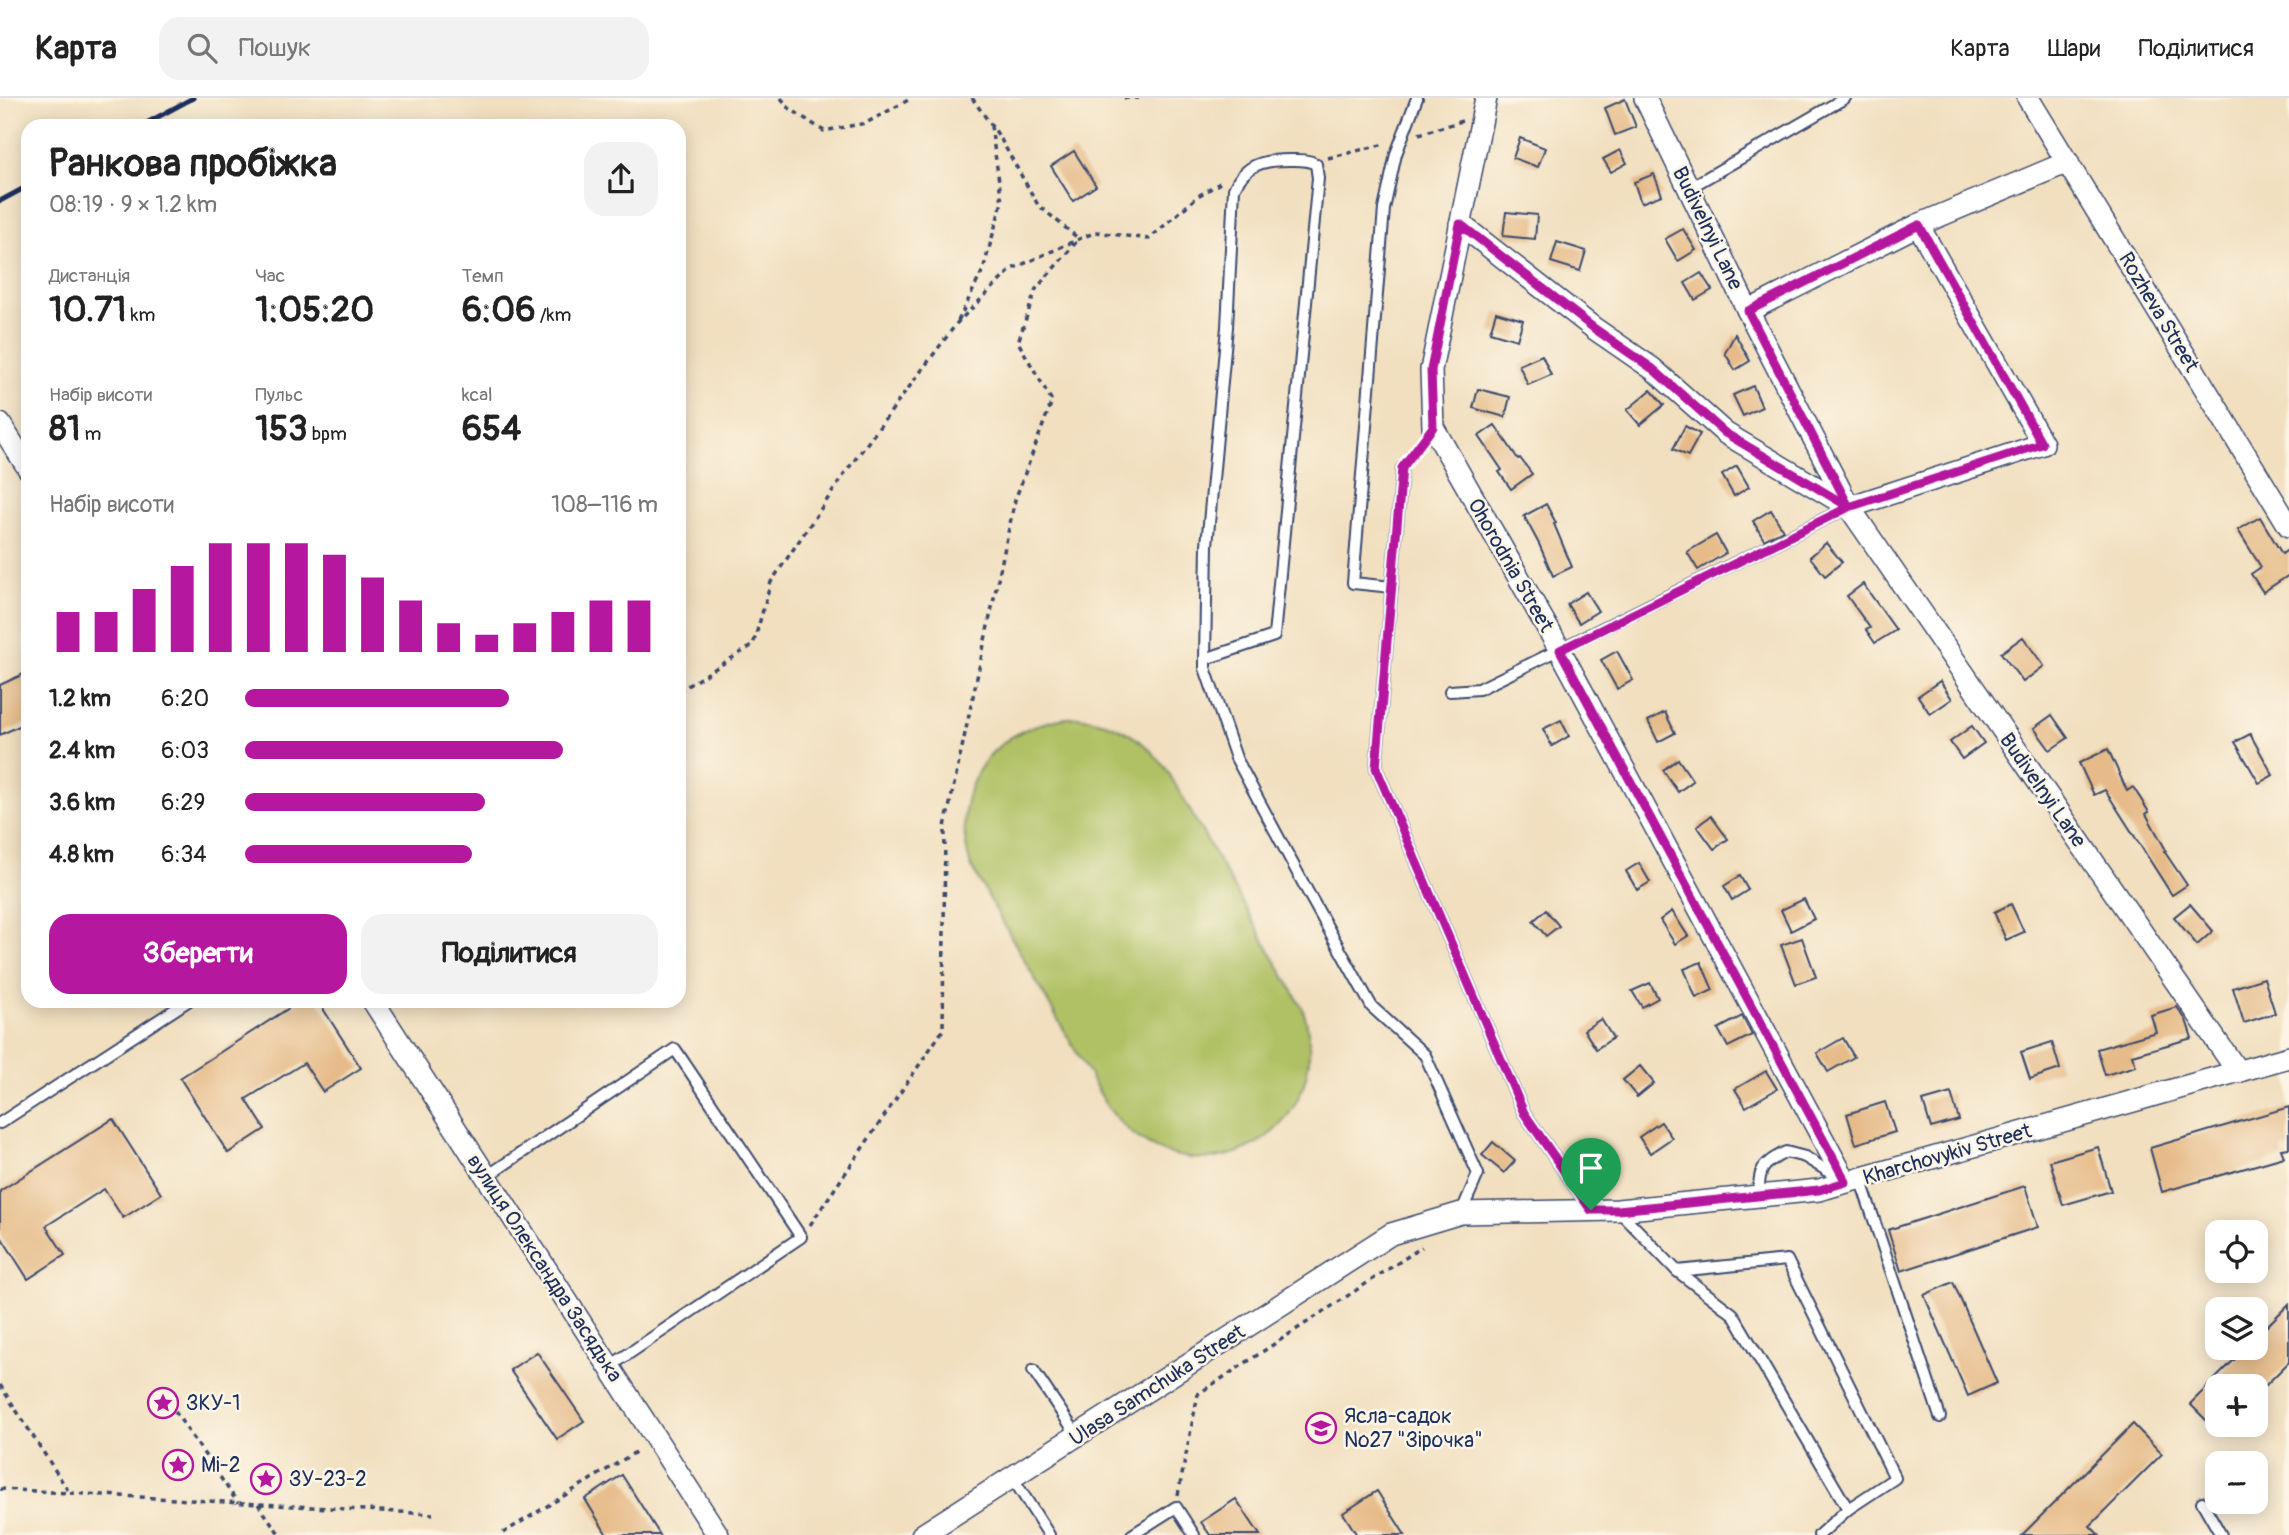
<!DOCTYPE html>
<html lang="uk">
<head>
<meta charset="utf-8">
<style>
  :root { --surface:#fff; --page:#f2f2f2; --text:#222; --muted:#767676; --line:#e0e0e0; --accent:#b5179e }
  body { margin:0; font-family:Pangolin,sans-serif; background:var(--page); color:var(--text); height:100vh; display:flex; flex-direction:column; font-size:26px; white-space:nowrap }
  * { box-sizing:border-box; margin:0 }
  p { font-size:23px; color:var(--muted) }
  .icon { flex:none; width:38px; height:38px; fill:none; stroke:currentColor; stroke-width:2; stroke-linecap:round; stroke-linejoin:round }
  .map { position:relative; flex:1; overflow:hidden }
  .side { position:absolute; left:21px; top:21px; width:665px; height:889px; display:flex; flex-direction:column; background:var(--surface); border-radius:21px; box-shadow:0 4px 18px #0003 }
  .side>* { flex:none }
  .tools { position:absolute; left:2205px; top:1122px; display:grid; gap:14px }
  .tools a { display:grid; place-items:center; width:63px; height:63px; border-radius:14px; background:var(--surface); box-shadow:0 4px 18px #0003; font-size:35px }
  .pin { position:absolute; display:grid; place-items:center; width:60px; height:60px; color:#fff; margin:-72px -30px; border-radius:50% 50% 50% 0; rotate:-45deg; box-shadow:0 0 7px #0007 }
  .pin .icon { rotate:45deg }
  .round { display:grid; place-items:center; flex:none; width:74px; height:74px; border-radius:21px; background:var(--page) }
  .summary { display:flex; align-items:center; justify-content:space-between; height:119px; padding:0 28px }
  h1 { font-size:38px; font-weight:700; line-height:52px }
  .stats { display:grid; grid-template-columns:repeat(3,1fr); gap:10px; height:119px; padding:7px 28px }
  .stats div { display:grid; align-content:center }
  .stats b { font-size:35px; font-weight:700 }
  .stats small { font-size:19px; font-weight:400 }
  .stats p { font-size:19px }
  .chart { height:196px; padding:14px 28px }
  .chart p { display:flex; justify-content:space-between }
  .chart svg { width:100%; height:126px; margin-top:7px; stroke:var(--accent); stroke-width:6 }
  .button { display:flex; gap:14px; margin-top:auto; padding:14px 28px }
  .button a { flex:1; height:80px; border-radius:21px; background:var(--accent); color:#fff; font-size:28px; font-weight:700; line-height:80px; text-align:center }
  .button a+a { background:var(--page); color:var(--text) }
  ul { padding:0 28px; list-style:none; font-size:23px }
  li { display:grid; grid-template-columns:112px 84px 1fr; align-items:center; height:52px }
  li i { height:18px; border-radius:9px; background:var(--accent) }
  header { display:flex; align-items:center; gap:42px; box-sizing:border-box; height:98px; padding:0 35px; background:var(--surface); border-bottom:2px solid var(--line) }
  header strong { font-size:33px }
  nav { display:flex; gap:38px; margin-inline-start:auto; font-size:24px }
  .search { width:490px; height:63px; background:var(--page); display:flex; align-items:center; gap:18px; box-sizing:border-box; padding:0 24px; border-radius:21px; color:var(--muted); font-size:26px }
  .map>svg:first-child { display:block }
  .green { fill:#b0c165; stroke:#667862; stroke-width:2 }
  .building { fill:#e6bb89 }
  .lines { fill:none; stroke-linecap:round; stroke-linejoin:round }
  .lane-casing { stroke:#3b496d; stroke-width:14 }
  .street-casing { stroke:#3b496d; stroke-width:24 }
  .path { stroke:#3b496d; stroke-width:3.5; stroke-dasharray:5 5; stroke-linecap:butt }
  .lane { stroke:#fff; stroke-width:10 }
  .street { stroke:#fff; stroke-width:21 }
  .rail { stroke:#1b2f5e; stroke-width:5 }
  .route-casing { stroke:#fff; stroke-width:14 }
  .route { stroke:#b5179e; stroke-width:9 }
  .labels { text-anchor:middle; stroke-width:5; stroke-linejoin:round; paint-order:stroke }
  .street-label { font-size:21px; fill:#1b2f5e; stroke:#fcf5e5 }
  .poi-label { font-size:21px; fill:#1b2f5e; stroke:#fcf5e5; text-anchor:start }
</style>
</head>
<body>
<header>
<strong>Карта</strong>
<div class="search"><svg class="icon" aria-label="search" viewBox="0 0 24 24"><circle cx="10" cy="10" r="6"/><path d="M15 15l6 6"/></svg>Пошук</div>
<nav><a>Карта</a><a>Шари</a><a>Поділитися</a></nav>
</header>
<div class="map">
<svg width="2289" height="1437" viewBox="0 0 2289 1437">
  <rect width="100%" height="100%" fill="#fcf5e5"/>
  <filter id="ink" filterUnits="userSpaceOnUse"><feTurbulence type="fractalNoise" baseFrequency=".0143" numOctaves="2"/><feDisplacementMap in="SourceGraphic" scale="14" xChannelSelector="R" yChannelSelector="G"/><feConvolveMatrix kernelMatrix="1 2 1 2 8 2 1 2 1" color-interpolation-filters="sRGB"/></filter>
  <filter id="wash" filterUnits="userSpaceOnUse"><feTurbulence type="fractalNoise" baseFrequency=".00686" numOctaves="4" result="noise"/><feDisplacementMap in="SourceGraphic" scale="28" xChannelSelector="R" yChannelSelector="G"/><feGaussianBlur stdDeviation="1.57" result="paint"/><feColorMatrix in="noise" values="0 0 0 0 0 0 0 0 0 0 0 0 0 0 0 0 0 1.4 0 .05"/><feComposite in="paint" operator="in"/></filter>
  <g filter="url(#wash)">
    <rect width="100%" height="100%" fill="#f1dfbf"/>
    <path class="green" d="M1078,619C1117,624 1144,640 1167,672L1303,911C1342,1041 1186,1118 1107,1008L971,768C946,687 994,624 1078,619Z"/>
    <g id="blocks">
      <g class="building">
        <path d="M1625,1L1636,29L1615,37L1605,10Z"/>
        <path d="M1520,40L1545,50L1538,69L1513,60Z"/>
        <path d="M1620,52L1627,65L1611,74L1603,61Z"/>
        <path d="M1074,53L1096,88L1073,103L1051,68Z"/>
        <path d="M1654,76L1662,97L1641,105L1634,84Z"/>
        <path d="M1506,114L1537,117L1535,141L1503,138Z"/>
        <path d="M1683,131L1696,152L1678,163L1665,141Z"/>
        <path d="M1557,144L1586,153L1580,173L1551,164Z"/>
        <path d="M1701,175L1712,192L1695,202L1685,185Z"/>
        <path d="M1496,214L1523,222L1517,242L1490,234Z"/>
        <path d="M1735,236L1750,263L1735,272L1725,255Z"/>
        <path d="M1542,257L1551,277L1528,287L1519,267Z"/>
        <path d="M1753,288L1762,309L1743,318L1733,297Z"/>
        <path d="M1478,291L1510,299L1505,319L1473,310Z"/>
        <path d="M1651,292L1664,307L1640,327L1627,312Z"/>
        <path d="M1495,327L1518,361L1520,360L1532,376L1511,391L1499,374L1502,372L1479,338Z"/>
        <path d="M1685,328L1700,336L1688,358L1673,351Z"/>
        <path d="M1737,368L1749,389L1734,398L1722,377Z"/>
        <path d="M1546,406L1556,425L1554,426L1572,469L1553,478L1539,446L1524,418Z"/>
        <path d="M1771,412L1783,432L1764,442L1753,423Z"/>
        <path d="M2260,419L2282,456L2289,451V477L2263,494L2251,476L2261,469L2238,432Z"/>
        <path d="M1716,437L1726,455L1698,472L1687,454Z"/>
        <path d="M1826,445L1842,464L1825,478L1810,459Z"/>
        <path d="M1863,486L1896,532L1875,545L1866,532L1870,530L1847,498Z"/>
        <path d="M1586,494L1598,513L1579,525L1567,506Z"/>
        <path d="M2023,539L2044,568L2023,584L2001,555Z"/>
        <path d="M1617,553L1633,582L1617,591L1601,562Z"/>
        <path d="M28,574V624L0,637V587Z"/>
        <path d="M1940,583L1952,601L1930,616L1918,598Z"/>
        <path d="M1665,614L1675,635L1658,644L1648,623Z"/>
        <path d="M2052,617L2068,640L2050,652L2034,630Z"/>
        <path d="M1561,622L1569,638L1552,648L1543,631Z"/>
        <path d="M1972,628L1984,645L1962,661L1950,644Z"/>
        <path d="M2250,636L2273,677L2259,685L2235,644Z"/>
        <path d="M2108,651L2127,693L2133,689L2149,714L2146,716L2166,752L2164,753L2187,787L2172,797L2105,692L2094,697L2079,665Z"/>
        <path d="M1678,661L1693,683L1678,694L1663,672Z"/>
        <path d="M1711,718L1728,741L1714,751L1697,728Z"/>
        <path d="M1639,765L1650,784L1637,792L1626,773Z"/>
        <path d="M1740,778L1748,792L1732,802L1724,788Z"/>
        <path d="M1804,801L1814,821L1791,833L1781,812Z"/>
        <path d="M2011,806L2024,834L2006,842L1994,814Z"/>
        <path d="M2190,806L2213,833L2197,847L2174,819Z"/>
        <path d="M1546,812L1559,828L1546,838L1533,823Z"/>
        <path d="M1672,813L1688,838L1675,846L1660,822Z"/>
        <path d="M1802,840L1816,879L1796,886L1781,847Z"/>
        <path d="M1701,864L1713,892L1696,900L1684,871Z"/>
        <path d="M2264,880L2275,915L2244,925L2233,890Z"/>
        <path d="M1650,885L1658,900L1642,909L1632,893Z"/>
        <path d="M300,903H318L361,970L323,994L304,965L246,1001L265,1031L228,1055L180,980Z"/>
        <path d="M2177,909L2186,922L2192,940L2132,957L2136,968L2105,977L2097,951L2156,934L2151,917Z"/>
        <path d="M1742,918L1752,937L1728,949L1718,931Z"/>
        <path d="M1601,921L1613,940L1596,951L1584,932Z"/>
        <path d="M1843,940L1854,959L1828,974L1817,955Z"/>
        <path d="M2052,944L2060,971L2030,981L2021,954Z"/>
        <path d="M1640,968L1654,985L1637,999L1623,982Z"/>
        <path d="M1766,973L1777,991L1746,1009L1735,991Z"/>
        <path d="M1951,995L1959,1022L1931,1030L1923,1003Z"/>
        <path d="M1885,1004L1895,1034L1856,1046L1847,1016Z"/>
        <path d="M2289,1009V1050L2281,1051L2284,1059L2162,1094L2150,1050Z"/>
        <path d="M113,1021L161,1096L123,1120L104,1091L46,1128L65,1157L28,1181L0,1137V1093Z"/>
        <path d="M1661,1024L1672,1040L1650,1055L1639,1039Z"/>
        <path d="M1493,1044L1515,1063L1504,1075L1482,1057Z"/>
        <path d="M2098,1049L2111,1093L2063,1107L2050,1063Z"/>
        <path d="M2025,1088L2038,1129L1901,1173L1888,1132Z"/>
        <path d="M1953,1184L1997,1285L1968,1298L1924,1197Z"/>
        <path d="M2289,1206V1264L2265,1288H2217V1333L2190,1306L2246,1250H2256V1239Z"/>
        <path d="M537,1254L584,1323L557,1341L510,1272Z"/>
        <path d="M2133,1326L2162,1356L2090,1428L2099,1437H2022Z"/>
        <path d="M622,1377L660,1437H607L585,1401Z"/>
        <path d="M1377,1393L1405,1437H1357L1343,1415Z"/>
        <path d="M1236,1401L1260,1437H1210L1201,1424Z"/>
      </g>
    </g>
  </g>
  <g filter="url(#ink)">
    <use href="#blocks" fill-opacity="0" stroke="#3b496d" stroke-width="2"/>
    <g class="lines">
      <g class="lane-casing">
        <g id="lane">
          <path d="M1689,90L1845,0"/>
          <path d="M1402,370L1376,670L1524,1015L1591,1112"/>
          <path d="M1392,489L1353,485L1384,111L1396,56L1417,0"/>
          <path d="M1205,561L1274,538L1318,80L1316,66C1307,61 1298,62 1289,62C1264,62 1245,66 1234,91L1227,229L1207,447L1205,561V570L1236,660L1310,798L1372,909L1425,957L1478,1076L1461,1115"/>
          <path d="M1450,593L1479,591L1849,409"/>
          <path d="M0,1025L188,903"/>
          <path d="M486,1079L675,951L801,1139L609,1269"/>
          <path d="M1860,1080L1940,1319"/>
          <path d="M1759,1098C1758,1071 1762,1066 1786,1054L1805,1059L1841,1081"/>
          <path d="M1618,1112L1677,1173L1733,1216L1848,1411L1819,1437"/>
          <path d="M1677,1173L1787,1162L1895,1380L1848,1411"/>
          <path d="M1033,1272L1077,1337"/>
          <path d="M1012,1379L1049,1437"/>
          <path d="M2202,1404L2221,1437"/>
          <path d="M1132,1437L1176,1409L1194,1437"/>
        </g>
      </g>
      <g class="street-casing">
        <g id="street">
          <path d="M1486,0L1431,272L1433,329L1560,552L1846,1084"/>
          <path d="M1645,0L1748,213L1849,409L2238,974"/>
          <path d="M2028,0L2289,428"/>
          <path d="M1460,126L1595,231L1653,271L1725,335L1849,409L2043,346L1918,127"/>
          <path d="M1748,213L1918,127L2068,64"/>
          <path d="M0,326L28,370"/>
          <path d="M373,903L718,1437"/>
          <path d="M922,1437L1391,1136L1461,1115L1618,1112L1819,1092L2289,959"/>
        </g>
      </g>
      <g class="path">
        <path d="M781,0L789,10L824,33L866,25L912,0"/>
        <path d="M972,0L999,38L1038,107L1079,141"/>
        <path d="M1124,0H1142"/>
        <path d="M1419,36L1462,23"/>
        <path d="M1328,60L1385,46"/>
        <path d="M958,223L983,172L1002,104L991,28"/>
        <path d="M1411,358L1421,345"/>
        <path d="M679,593L753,547L771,484L848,371L957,225L1012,171L1079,141L1096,134L1149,141L1198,98L1220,85"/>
        <path d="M810,1127L943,932L945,729L1015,402L1052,303L1018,244L1036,191L1079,141"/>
        <path d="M0,1287L69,1394"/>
        <path d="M169,1305L238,1405"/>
        <path d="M0,1391L433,1416"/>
        <path d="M1178,1397L1198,1296L1422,1149"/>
        <path d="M258,1406L280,1437"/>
        <path d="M503,1435L639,1352"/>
      </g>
      <use href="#lane" class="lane"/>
      <use href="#street" class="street"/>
      <g class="rail">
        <path d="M141,28L193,0"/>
        <path d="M0,103L28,88"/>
      </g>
    </g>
  </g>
  <g class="lines" filter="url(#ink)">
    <g class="route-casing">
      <path id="route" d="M1591,1112H1618L1819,1092L1846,1084L1560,552L1849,409L2042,346L1919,127L1748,213L1849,409L1725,335L1653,271L1595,231L1460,126L1431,272L1433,329L1402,370L1376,670L1524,1015L1591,1112"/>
    </g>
    <use href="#route" class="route"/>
  </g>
  <defs>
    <g id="sight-ring" transform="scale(1.575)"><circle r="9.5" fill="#fcf5e5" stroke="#b5179e" stroke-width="1.5"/><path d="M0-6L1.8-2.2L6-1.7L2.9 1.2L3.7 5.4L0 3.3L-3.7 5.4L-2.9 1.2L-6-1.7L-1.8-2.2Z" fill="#b5179e"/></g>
    <g id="school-ring" transform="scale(1.575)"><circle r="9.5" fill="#fcf5e5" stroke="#b5179e" stroke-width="1.5"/><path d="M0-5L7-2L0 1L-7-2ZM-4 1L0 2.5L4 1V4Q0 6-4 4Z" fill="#b5179e"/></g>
  </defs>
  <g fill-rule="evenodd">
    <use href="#sight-ring" x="163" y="1305"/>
    <use href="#school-ring" x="1321" y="1330"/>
    <use href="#sight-ring" x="178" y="1367"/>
    <use href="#sight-ring" x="266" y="1381"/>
  </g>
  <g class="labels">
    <g class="street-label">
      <text transform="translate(1708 130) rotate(64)" y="7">Budivelnyi Lane</text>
      <text transform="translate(2159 214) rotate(59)" y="7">Rozheva Street</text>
      <text transform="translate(1511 467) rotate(60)" y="7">Ohorodnia Street</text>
      <text transform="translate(2043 692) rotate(55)" y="7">Budivelnyi Lane</text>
      <text transform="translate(1947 1056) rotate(-16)" y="7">Kharchovykiv Street</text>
      <text transform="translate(545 1170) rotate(57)" y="7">вулиця Олександра Засядька</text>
      <text transform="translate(1157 1287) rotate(-33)" y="7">Ulasa Samchuka Street</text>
    </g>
    <g class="poi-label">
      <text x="186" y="1312">ЗКУ-1</text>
      <text x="1344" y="1325">Ясла-садок<tspan x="1344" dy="24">№27 "Зірочка"</tspan></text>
      <text x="201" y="1374">Мі-2</text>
      <text x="289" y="1388">ЗУ-23-2</text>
    </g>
  </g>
</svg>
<div class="tools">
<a><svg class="icon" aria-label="locate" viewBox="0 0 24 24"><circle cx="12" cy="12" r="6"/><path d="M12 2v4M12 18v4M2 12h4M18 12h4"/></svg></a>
<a><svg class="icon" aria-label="layers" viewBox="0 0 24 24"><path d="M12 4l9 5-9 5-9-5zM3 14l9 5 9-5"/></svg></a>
<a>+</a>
<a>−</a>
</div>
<div class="pin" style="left:1591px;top:1112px;background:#1e9e55"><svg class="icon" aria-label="arrive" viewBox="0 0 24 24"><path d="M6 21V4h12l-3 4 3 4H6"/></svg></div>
<section class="side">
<div class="summary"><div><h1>Ранкова пробіжка</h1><p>08:19 · 9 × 1.2 km</p></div><a class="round"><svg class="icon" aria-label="share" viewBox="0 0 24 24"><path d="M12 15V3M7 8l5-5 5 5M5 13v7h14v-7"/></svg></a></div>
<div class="stats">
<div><p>Дистанція</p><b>10.71<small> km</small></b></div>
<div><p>Час</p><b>1:05:20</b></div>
<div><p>Темп</p><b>6:06<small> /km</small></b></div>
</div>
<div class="stats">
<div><p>Набір висоти</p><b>81<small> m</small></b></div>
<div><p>Пульс</p><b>153<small> bpm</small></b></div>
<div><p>kcal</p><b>654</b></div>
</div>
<div class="chart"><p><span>Набір висоти</span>108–116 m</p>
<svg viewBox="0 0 160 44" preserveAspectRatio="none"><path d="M5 44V30M15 44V30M25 44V22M35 44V14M45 44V6M55 44V6M65 44V6M75 44V10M85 44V18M95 44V26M105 44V34M115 44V38M125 44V34M135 44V30M145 44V26M155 44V26"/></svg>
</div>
<ul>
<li><b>1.2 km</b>6:20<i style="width:64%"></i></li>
<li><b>2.4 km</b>6:03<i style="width:77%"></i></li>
<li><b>3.6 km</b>6:29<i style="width:58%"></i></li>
<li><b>4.8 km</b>6:34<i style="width:55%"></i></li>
</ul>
<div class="button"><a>Зберегти</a><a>Поділитися</a></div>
</section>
</div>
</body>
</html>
